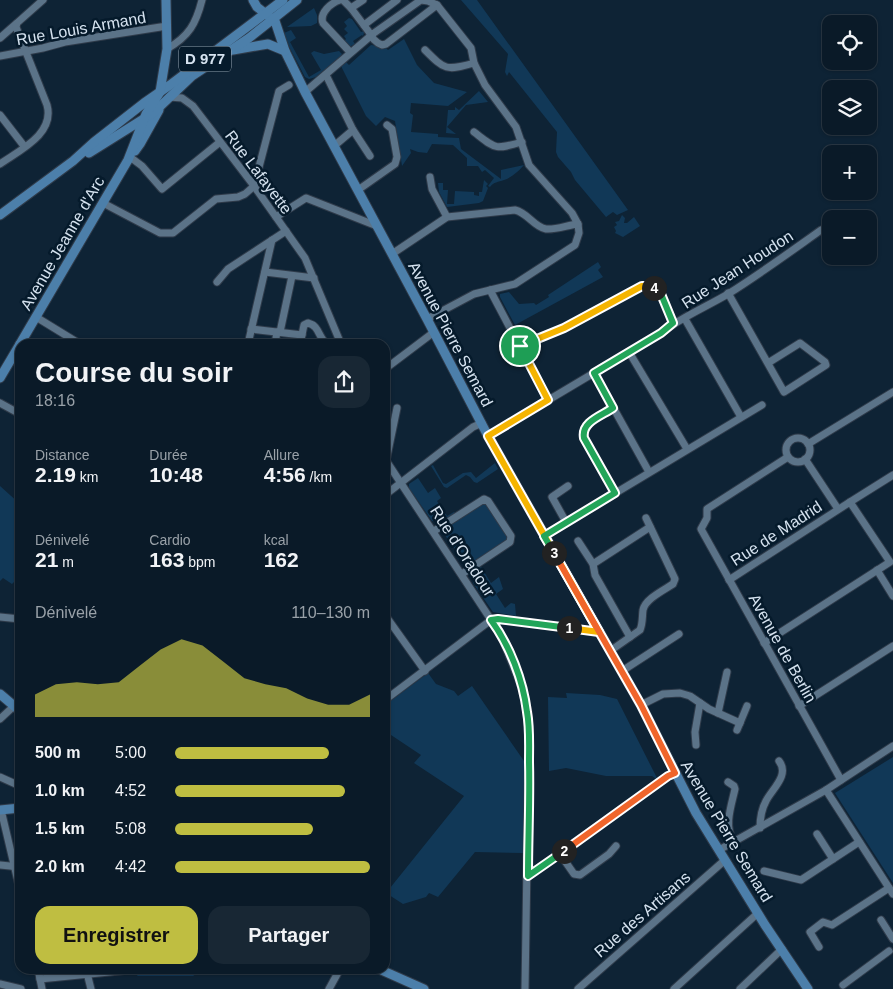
<!DOCTYPE html>
<html lang="fr">
<head>
<meta charset="utf-8">
<style>
  :root { --surface:#0a1a28; --page:#182734; --text:#f1f3f6; --muted:#99a1a8; --line:#2a3845; --accent:#bfbe41 }
  body { margin:0; font-family:Arial,sans-serif; background:var(--page); color:var(--text); height:100vh; display:flex; flex-direction:column; font-size:19px; white-space:nowrap }
  * { box-sizing:border-box; margin:0 }
  p { font-size:16px; color:var(--muted) }
  .icon { flex:none; width:28px; height:28px; fill:none; stroke:currentColor; stroke-width:2; stroke-linecap:round; stroke-linejoin:round }
  .map { position:relative; flex:1; overflow:hidden }
  .details { position:absolute; left:15px; top:339px; width:375px; height:635px; display:flex; flex-direction:column; background:var(--surface); border-radius:15px; box-shadow:0 1px 4px #0004,0 0 0 1px var(--line) }
  .details>* { flex:none }
  .controls { position:absolute; left:822px; top:15px; display:grid; gap:10px }
  .controls a { display:grid; place-items:center; width:55px; height:55px; border-radius:10px; background:var(--surface); box-shadow:0 1px 4px #0004,0 0 0 1px var(--line); font-size:25px }
  .pin { position:absolute; display:grid; place-items:center; width:42px; height:42px; color:#fff; margin:-21px; border:2px solid #fff; border-radius:50%; box-shadow:0 1px 5px #0007 }
  .km { position:absolute; width:25px; height:25px; margin:-12px; border-radius:50%; background:#222; color:#fff; font-size:14px; line-height:25px; text-align:center }
  .round { display:grid; place-items:center; flex:none; width:52px; height:52px; border-radius:15px; background:var(--page) }
  .summary { display:flex; align-items:center; justify-content:space-between; height:85px; padding:0 20px }
  h1 { font-size:28px; font-weight:700; line-height:38px }
  .metrics { display:grid; grid-template-columns:repeat(3,1fr); gap:8px; height:85px; padding:5px 20px }
  .metrics div { display:grid; align-content:center }
  .metrics b { font-size:21px; font-weight:700 }
  .metrics small { font-size:14px; font-weight:400 }
  .metrics p { font-size:14px }
  .chart { height:140px; padding:10px 20px }
  .chart p { display:flex; justify-content:space-between }
  .chart svg { width:100%; height:90px; margin-top:5px; fill:var(--accent); opacity:.7 }
  .action { display:flex; gap:10px; margin-top:auto; padding:10px 20px }
  .action a { flex:1; height:58px; border-radius:15px; background:var(--accent); color:#111; font-size:20px; font-weight:700; line-height:58px; text-align:center }
  .action a+a { background:var(--page); color:var(--text) }
  ul { padding:0 20px; list-style:none; font-size:16px }
  li { display:grid; grid-template-columns:80px 60px 1fr; align-items:center; height:38px }
  li i { height:12px; border-radius:6px; background:var(--accent) }
  .map>svg:first-child { display:block }
  .green { fill:#113857 }
  .lines { fill:none; stroke-linecap:round; stroke-linejoin:round }
  .minor-casing { stroke:#2f3b4a; stroke-width:9 }
  .major-casing { stroke:#2f3b4a; stroke-width:11 }
  .minor { stroke:#5b7388; stroke-width:7 }
  .major { stroke:#4c7faa; stroke-width:9 }
  .split-1-casing { stroke:#fff; stroke-width:10 }
  .split-2-casing { stroke:#fff; stroke-width:10 }
  .split-3-casing { stroke:#fff; stroke-width:10 }
  .split-4-casing { stroke:#fff; stroke-width:10 }
  .split-5-casing { stroke:#fff; stroke-width:10 }
  .split-1 { stroke:#f5b400; stroke-width:6 }
  .split-2 { stroke:#22a559; stroke-width:6 }
  .split-3 { stroke:#f0652b; stroke-width:6 }
  .split-4 { stroke:#22a559; stroke-width:6 }
  .split-5 { stroke:#f5b400; stroke-width:6 }
  .labels { text-anchor:middle; stroke-width:5; stroke-linejoin:round; paint-order:stroke }
  .shield { fill:#051a2b; stroke:#97a6b4; stroke-width:1 }
  .shield-label { font-size:15px; font-weight:bold; fill:#d5e2ef }
  .street-label { font-size:16px; fill:#d5e2ef; stroke:#051a2b }
</style>
</head>
<body>
<div class="map">
<svg width="893" height="989" viewBox="0 0 893 989">
  <rect width="100%" height="100%" fill="#0e2335"/>
  <g class="green">
    <path d="M461,0H477L628,210L617,215L613,212L606,217L575,180L571,172L558,157L556,152L557,132L509,72L507,76L505,72L508,54Z"/>
    <path d="M314,8L317,15V23L311,26L287,27Z"/>
    <path d="M349,18L352,19L361,32L364,31V33L363,36L362,35L353,41L355,44L349,47L344,41L346,39L344,36L348,33L344,29L347,26L344,22Z"/>
    <path d="M291,30L296,38L290,42L309,77L321,70L311,53L314,51L324,54L339,51L342,54L341,57L316,77L309,79L305,77L285,39L284,33Z"/>
    <path d="M404,39L417,65L434,83L467,92L448,106L411,103L410,113L413,115L411,132L438,134V137L459,138L461,149L501,179V170L524,165C520,170 511,178 504,180C498,182 494,182 490,187L488,186L494,178L485,170L482,172L478,166H467V158L453,145L432,144L427,153L418,152L410,149L411,153L402,166L395,121L385,117L376,126L366,116L341,66L346,62L349,65L371,45L385,47L388,50Z"/>
    <path d="M479,91L488,102L466,105L447,127L456,134L446,133L448,110H455V107L459,110Z"/>
    <path d="M484,180L488,184L486,186L488,188L483,201L479,203L447,207L439,192L438,183H443V190H448L447,204H454L455,191L474,192V195L479,196V192H482Z"/>
    <path d="M622,215L625,218L624,223H627L634,217L640,226L623,237L615,233L616,231L614,227L617,225L615,222L619,221Z"/>
    <path d="M598,262L601,267L598,270L603,277L515,325L500,297V294L509,292L519,304L534,303L536,305L549,297L548,295Z"/>
    <path d="M495,463L498,469L477,483L474,482L470,477L466,475L447,488L444,487L431,466L433,465L443,483L446,484L463,473L471,472L476,478Z"/>
    <path d="M418,478L428,493L435,488L441,498L437,501L447,516L454,512L455,513L443,522L432,521L409,488V484Z"/>
    <path d="M0,486L20,504V576L12,584L3,578L0,581Z"/>
    <path d="M484,502L509,538L468,567L442,531Z"/>
    <path d="M481,567L491,583L499,577L503,589L496,594L505,608L511,603L515,604L516,616L493,612L473,583V573Z"/>
    <path d="M428,673L436,684L454,691L458,696L472,686L524,761L525,760L523,853L475,852L438,897L429,893L426,897L403,904L386,893L464,796L414,763L421,755L385,731V705Z"/>
    <path d="M566,693L600,695L617,699L658,780L652,776H606L566,768L549,771L548,697L567,698Z"/>
    <path d="M893,757V883L835,793Z"/>
    <path d="M141,969H204L193,976H137Z"/>
  </g>
  <g class="lines">
    <g class="minor-casing">
      <g id="minor">
        <path d="M340,0C331,3 319,13 323,23L350,52"/>
        <path d="M343,0L351,8"/>
        <path d="M363,0L351,8L369,32C371,37 376,43 382,45L386,44L437,5"/>
        <path d="M364,25L397,0"/>
        <path d="M0,38L16,24"/>
        <path d="M167,49C189,36 196,24 202,0"/>
        <path d="M425,50C445,70 446,71 474,63"/>
        <path d="M0,56L43,48L65,42L167,26"/>
        <path d="M326,75L353,130L334,146"/>
        <path d="M305,92L374,33L421,0L428,1L437,5L471,48L474,63L485,85L516,127L529,165L572,213L578,224L579,233L575,245L515,284L474,294L427,319"/>
        <path d="M169,97L182,98L193,106L254,186L305,258L341,344"/>
        <path d="M0,115L24,146"/>
        <path d="M353,130L370,156"/>
        <path d="M474,132C496,149 494,150 522,142"/>
        <path d="M130,157L142,166L162,189L220,142"/>
        <path d="M0,164C20,150 55,134 47,105L16,27L17,23L43,0"/>
        <path d="M430,177L432,189L447,217"/>
        <path d="M358,190L395,164L397,157L392,129L387,125"/>
        <path d="M103,203L160,233H173L216,199L238,197L245,194L254,186L279,91L289,85"/>
        <path d="M276,217L306,198L377,226"/>
        <path d="M392,254L447,217L515,210C528,213 534,227 546,229C556,230 568,225 578,224"/>
        <path d="M265,272L314,278"/>
        <path d="M217,282L228,269L286,231"/>
        <path d="M490,290L548,400"/>
        <path d="M728,293L784,392L826,365L825,362L800,343L768,363"/>
        <path d="M36,317L80,344"/>
        <path d="M685,319L741,417"/>
        <path d="M251,329L302,335"/>
        <path d="M280,332L292,276"/>
        <path d="M248,344L272,240"/>
        <path d="M275,344L277,332"/>
        <path d="M300,344L304,325L308,323C320,326 318,338 327,344"/>
        <path d="M520,346L564,328L638,288C661,278 666,307 673,323"/>
        <path d="M629,352L687,449"/>
        <path d="M385,369L434,332"/>
        <path d="M594,373L649,472"/>
        <path d="M0,403L20,414"/>
        <path d="M613,408C601,416 581,422 584,439L615,493"/>
        <path d="M488,436L661,333C680,318 706,307 728,294C760,274 790,252 821,230"/>
        <circle cx="798" cy="450" r="12"/>
        <path d="M808,444L893,392"/>
        <path d="M788,457L707,509V518L701,529L841,780"/>
        <path d="M385,459L501,635L521,685L528,712L529,736L525,989"/>
        <path d="M805,459L838,509"/>
        <path d="M386,461L397,408"/>
        <path d="M385,495L473,427L482,423"/>
        <path d="M850,502L893,475"/>
        <path d="M566,522L552,497L568,486"/>
        <path d="M434,531L484,499L488,501L511,536L510,542L462,574"/>
        <path d="M544,536L762,405"/>
        <path d="M578,541L593,564L595,575L630,637"/>
        <path d="M593,564L650,527"/>
        <path d="M877,570L893,596"/>
        <path d="M729,580L850,502L890,562L764,643"/>
        <path d="M385,615L425,671"/>
        <path d="M0,617L20,619"/>
        <path d="M610,651L640,630C643,623 642,617 643,610C645,599 664,590 673,584L675,579L646,518"/>
        <path d="M622,671L679,634"/>
        <path d="M385,700L491,620L498,619L599,632"/>
        <path d="M641,705L663,694L680,693L690,696L709,709L740,723"/>
        <path d="M799,706L893,646"/>
        <path d="M718,713L727,672"/>
        <path d="M0,719L14,706"/>
        <path d="M737,730L747,706"/>
        <path d="M696,745L695,732L700,703"/>
        <path d="M0,777L20,786"/>
        <path d="M728,782L734,786L735,789C731,807 724,825 733,841"/>
        <path d="M826,790L893,894"/>
        <path d="M0,813L2,814L20,890"/>
        <path d="M760,828C760,818 761,810 766,801C772,789 790,775 779,761"/>
        <path d="M817,834L833,859"/>
        <path d="M719,850L826,790L893,746"/>
        <path d="M560,854L574,874L580,875L609,854L616,846"/>
        <path d="M0,865L20,867"/>
        <path d="M764,871L801,880L859,842"/>
        <path d="M528,876L668,776L675,773"/>
        <path d="M881,920L893,939"/>
        <path d="M819,947L810,932L823,922L832,925L889,888"/>
        <path d="M38,969L42,989"/>
        <path d="M86,969L91,989"/>
        <path d="M40,979L139,969"/>
        <path d="M0,984L21,989"/>
        <path d="M843,985L889,951"/>
        <path d="M329,989L340,969"/>
        <path d="M578,989L725,860"/>
        <path d="M674,989L758,913"/>
        <path d="M740,989L782,949"/>
      </g>
    </g>
    <g class="major-casing">
      <g id="major">
        <path d="M253,0L257,7L275,21L285,51L305,92L427,319L488,436L641,705L696,813L765,925L808,989"/>
        <path d="M233,50L268,44L285,51"/>
        <path d="M135,151L140,144L159,110"/>
        <path d="M89,153L153,113L192,76L249,38L297,0"/>
        <path d="M0,215L73,161L94,142L144,103L170,85L283,0"/>
        <path d="M20,344L128,160L146,114L160,92L167,49L166,0"/>
        <path d="M0,378L20,344"/>
        <path d="M0,694L20,711"/>
        <path d="M0,810L20,808"/>
        <path d="M379,969L424,989"/>
      </g>
    </g>
    <use href="#minor" class="minor"/>
    <use href="#major" class="major"/>
  </g>
  <g class="lines">
    <g class="split-1-casing">
      <path id="split-1" d="M520,346L548,400L488,436L599,632L569,628"/>
    </g>
    <g class="split-2-casing">
      <path id="split-2" d="M564,851L528,876C528,838 530,800 529,762C529,745 530,728 527,712C523,680 510,646 491,620L498,619L569,628"/>
    </g>
    <g class="split-3-casing">
      <path id="split-3" d="M554,553L641,705L675,773L668,776L564,851"/>
    </g>
    <g class="split-4-casing">
      <path id="split-4" d="M554,553L544,536L615,493L584,438C581,422 601,416 613,408L594,373L661,333L673,323L661,294L654,288"/>
    </g>
    <g class="split-5-casing">
      <path id="split-5" d="M520,346L564,328L642,286H650L654,288"/>
    </g>
    <use href="#split-1" class="split-1"/>
    <use href="#split-2" class="split-2"/>
    <use href="#split-3" class="split-3"/>
    <use href="#split-4" class="split-4"/>
    <use href="#split-5" class="split-5"/>
  </g>
  <g class="labels">
    <rect class="shield" x="179" y="46.5" width="52" height="25" rx="4"/>
    <g class="shield-label">
      <text x="205" y="64">D 977</text>
    </g>
    <g class="street-label">
      <text transform="translate(81 28) rotate(-10)" y="6">Rue Louis Armand</text>
      <text transform="translate(259 172) rotate(53)" y="6">Rue Lafayette</text>
      <text transform="translate(62 243) rotate(-60)" y="6">Avenue Jeanne d'Arc</text>
      <text transform="translate(737 269) rotate(-33)" y="6">Rue Jean Houdon</text>
      <text transform="translate(451 334) rotate(62)" y="6">Avenue Pierre Semard</text>
      <text transform="translate(776 533) rotate(-33)" y="6">Rue de Madrid</text>
      <text transform="translate(463 551) rotate(57)" y="6">Rue d'Oradour</text>
      <text transform="translate(783 648) rotate(61)" y="6">Avenue de Berlin</text>
      <text transform="translate(727 831) rotate(59)" y="6">Avenue Pierre Semard</text>
      <text transform="translate(642 914) rotate(-41)" y="6">Rue des Artisans</text>
    </g>
  </g>
</svg>
<div class="controls">
<a><svg class="icon" aria-label="locate" viewBox="0 0 24 24"><circle cx="12" cy="12" r="6"/><path d="M12 2v4M12 18v4M2 12h4M18 12h4"/></svg></a>
<a><svg class="icon" aria-label="layers" viewBox="0 0 24 24"><path d="M12 4l9 5-9 5-9-5zM3 14l9 5 9-5"/></svg></a>
<a>+</a>
<a>−</a>
</div>
<div class="pin" style="left:520px;top:346px;background:#1e9e55"><svg class="icon" aria-label="arrive" viewBox="0 0 24 24"><path d="M6 21V4h12l-3 4 3 4H6"/></svg></div>
<b class="km" style="left:569px;top:628px">1</b>
<b class="km" style="left:564px;top:851px">2</b>
<b class="km" style="left:554px;top:553px">3</b>
<b class="km" style="left:654px;top:288px">4</b>
<section class="details">
<div class="summary"><div><h1>Course du soir</h1><p>18:16</p></div><a class="round"><svg class="icon" aria-label="share" viewBox="0 0 24 24"><path d="M12 15V3M7 8l5-5 5 5M5 13v7h14v-7"/></svg></a></div>
<div class="metrics">
<div><p>Distance</p><b>2.19<small> km</small></b></div>
<div><p>Durée</p><b>10:48</b></div>
<div><p>Allure</p><b>4:56<small> /km</small></b></div>
</div>
<div class="metrics">
<div><p>Dénivelé</p><b>21<small> m</small></b></div>
<div><p>Cardio</p><b>163<small> bpm</small></b></div>
<div><p>kcal</p><b>162</b></div>
</div>
<div class="chart"><p><span>Dénivelé</span>110–130 m</p>
<svg viewBox="0 0 160 44" preserveAspectRatio="none"><path d="M0 44V33L10 28L20 27L30 28L40 27L50 19L60 11L70 6L80 9L90 17L100 25L110 28L120 30L130 35L140 38L150 38L160 33V44z"/></svg>
</div>
<ul>
<li><b>500 m</b>5:00<i style="width:79%"></i></li>
<li><b>1.0 km</b>4:52<i style="width:87%"></i></li>
<li><b>1.5 km</b>5:08<i style="width:71%"></i></li>
<li><b>2.0 km</b>4:42<i style="width:100%"></i></li>
</ul>
<div class="action"><a>Enregistrer</a><a>Partager</a></div>
</section>
</div>
</body>
</html>
